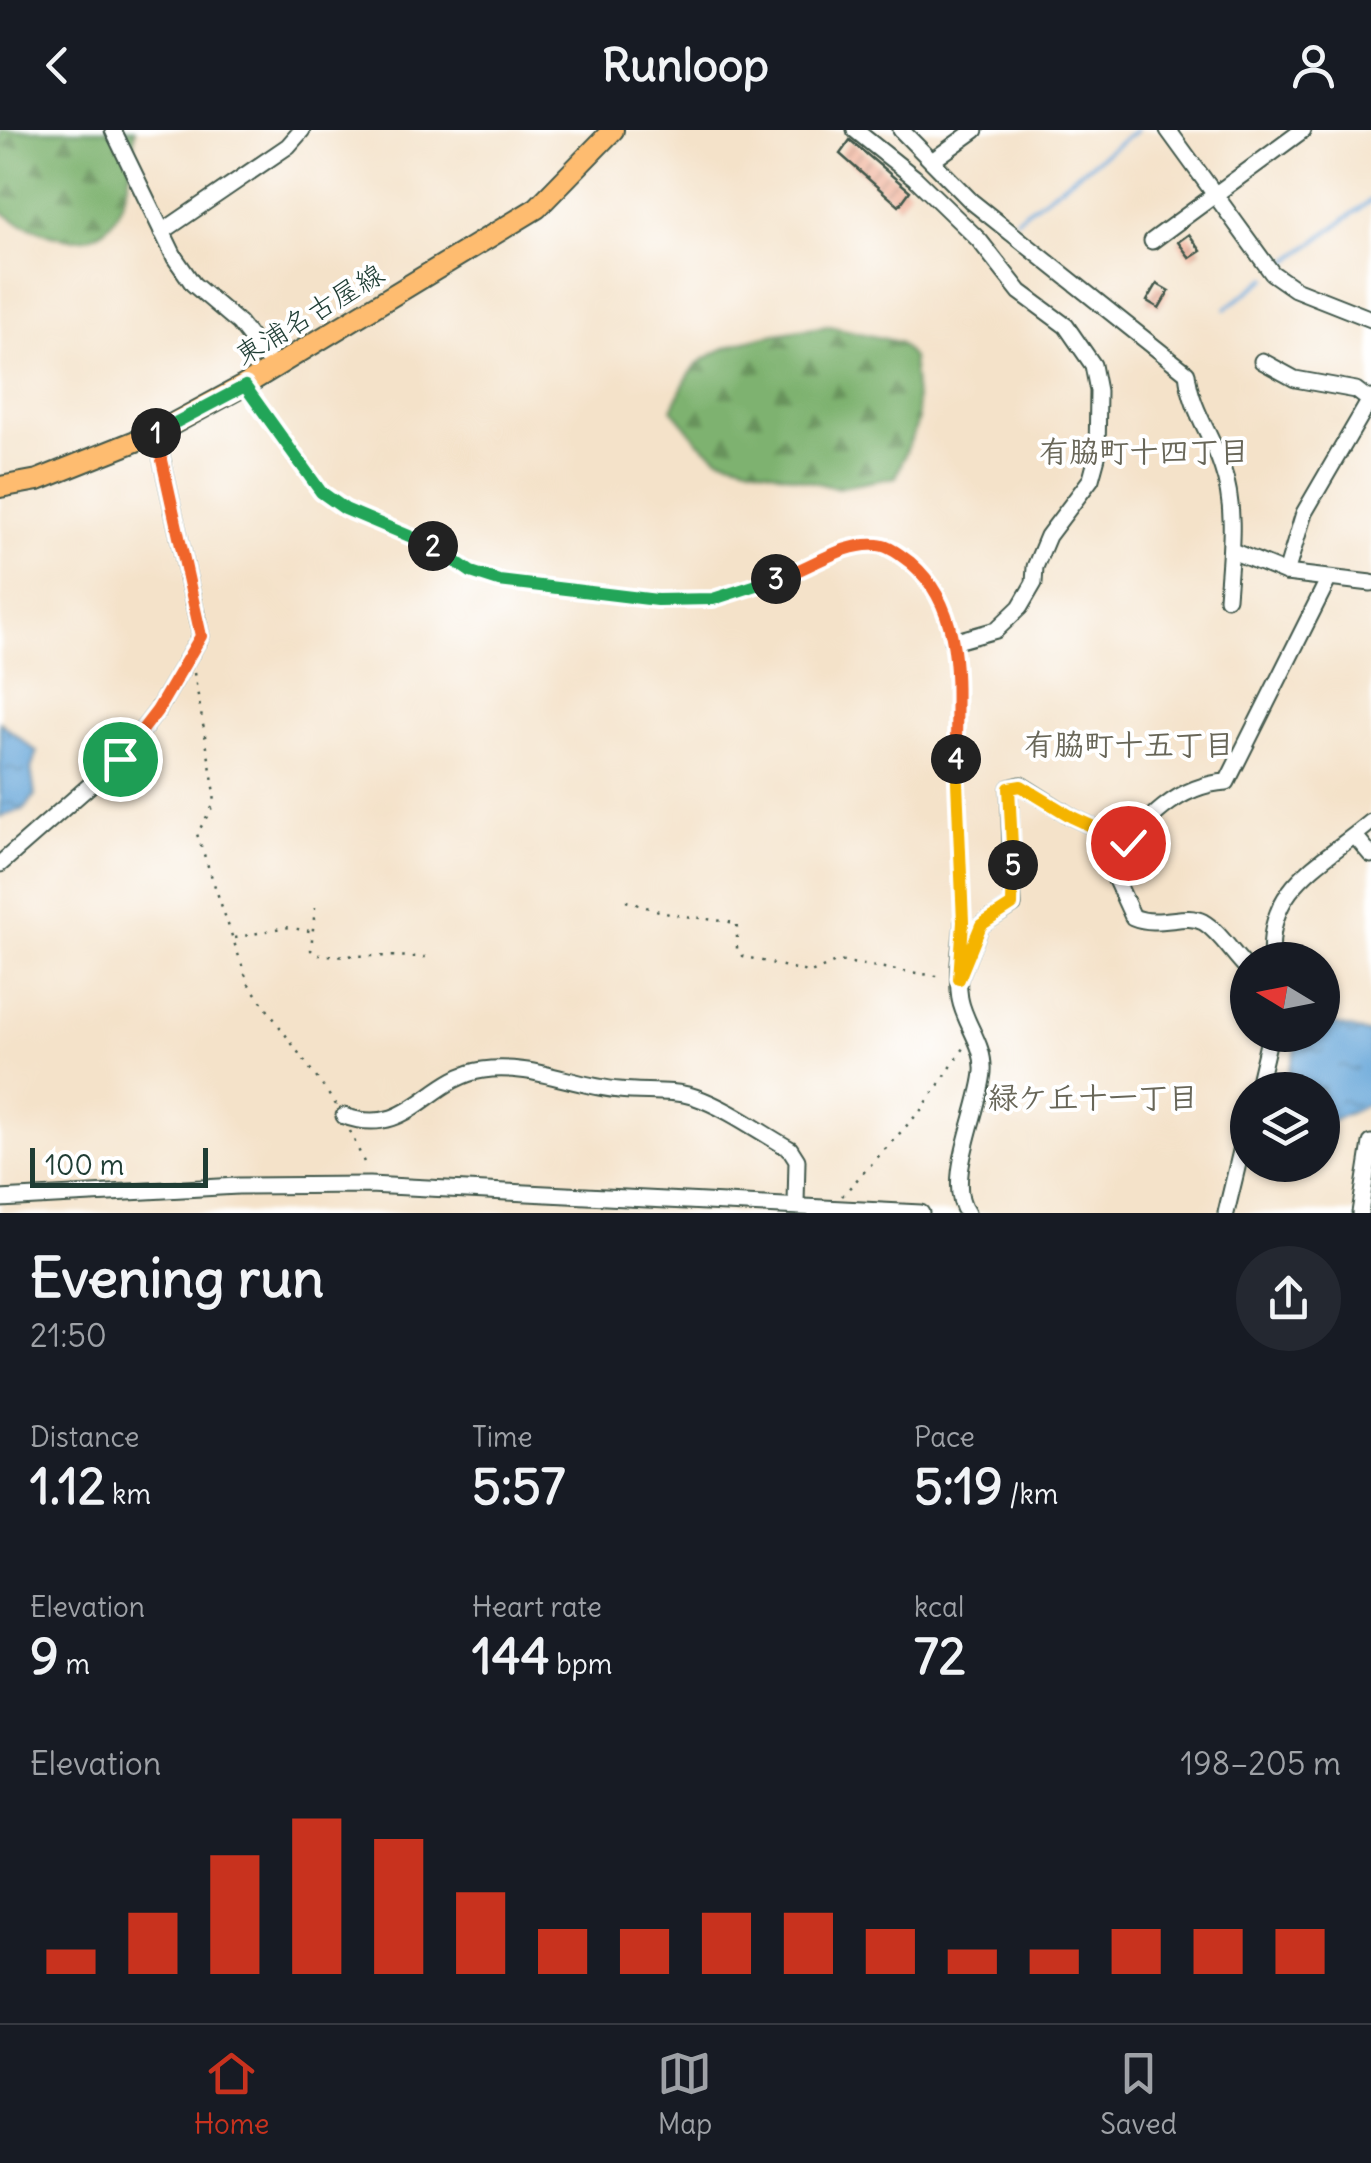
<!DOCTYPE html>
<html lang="en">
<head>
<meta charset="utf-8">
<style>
  :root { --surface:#171b24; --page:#242831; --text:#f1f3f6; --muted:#9ea1a6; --line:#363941; --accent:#c8321e }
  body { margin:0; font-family:Delius,"Klee One",sans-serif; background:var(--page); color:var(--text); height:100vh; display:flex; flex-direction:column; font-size:38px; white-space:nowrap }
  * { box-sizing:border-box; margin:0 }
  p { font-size:32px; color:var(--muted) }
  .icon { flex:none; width:55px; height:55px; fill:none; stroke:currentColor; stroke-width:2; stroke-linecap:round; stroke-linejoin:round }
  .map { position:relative; height:1083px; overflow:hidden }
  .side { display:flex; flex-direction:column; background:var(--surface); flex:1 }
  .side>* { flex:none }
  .needle { width:65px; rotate:280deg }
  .tools { position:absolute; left:1230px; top:812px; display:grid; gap:20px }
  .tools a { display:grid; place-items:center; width:110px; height:110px; border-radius:50%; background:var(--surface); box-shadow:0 2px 8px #0004; font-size:50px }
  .scale { position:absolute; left:30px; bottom:25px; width:178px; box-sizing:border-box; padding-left:10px; border:5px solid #1f3d34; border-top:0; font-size:28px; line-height:35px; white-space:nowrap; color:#1f3d34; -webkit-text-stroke:8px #fff; paint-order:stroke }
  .pin { position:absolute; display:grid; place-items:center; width:85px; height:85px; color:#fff; margin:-42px; border:5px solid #fff; border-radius:50%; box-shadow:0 2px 10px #0007 }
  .km { position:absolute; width:50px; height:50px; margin:-25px; border-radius:50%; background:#222; color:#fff; font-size:28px; line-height:50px; text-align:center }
  .round { display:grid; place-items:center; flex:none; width:105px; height:105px; border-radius:52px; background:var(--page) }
  .headline { display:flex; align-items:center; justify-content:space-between; height:170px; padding:0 30px }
  h1 { font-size:55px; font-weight:700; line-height:75px }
  .metrics { display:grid; grid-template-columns:repeat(3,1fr); gap:15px; height:170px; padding:10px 30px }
  .metrics div { display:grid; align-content:center }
  .metrics b { font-size:50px; font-weight:700 }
  .metrics small { font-size:28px; font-weight:400 }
  .metrics p { font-size:28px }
  .chart { height:280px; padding:20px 30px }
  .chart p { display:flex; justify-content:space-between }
  .chart svg { width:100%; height:180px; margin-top:10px; stroke:var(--accent); stroke-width:6 }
  header { display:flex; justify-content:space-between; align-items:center; height:130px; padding:0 30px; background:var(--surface); font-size:45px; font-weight:700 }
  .tabs { display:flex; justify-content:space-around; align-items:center; height:140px; border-top:2px solid var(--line); background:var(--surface); font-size:28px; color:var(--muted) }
  .tabs a { display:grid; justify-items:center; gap:5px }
  .tabs .active { color:var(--accent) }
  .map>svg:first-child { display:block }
  .forest { fill:url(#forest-firs); stroke:#4e7852; stroke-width:2.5 }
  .water { fill:url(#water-ripples); stroke:#427186; stroke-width:2.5 }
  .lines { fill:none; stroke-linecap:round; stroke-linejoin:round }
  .stream { stroke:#65a5d8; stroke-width:4 }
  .building { fill:url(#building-hatch) }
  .minor-casing { stroke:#3f564a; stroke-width:19 }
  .major-casing { stroke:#3f564a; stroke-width:24 }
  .path { stroke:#3f564a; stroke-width:2.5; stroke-dasharray:2.5 8; stroke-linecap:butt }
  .minor { stroke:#fff; stroke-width:15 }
  .major { stroke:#febc70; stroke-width:20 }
  .split-1-casing { stroke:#fff; stroke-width:20 }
  .split-2-casing { stroke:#fff; stroke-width:20 }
  .split-3-casing { stroke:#fff; stroke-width:20 }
  .split-4-casing { stroke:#fff; stroke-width:20 }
  .split-5-casing { stroke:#fff; stroke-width:20 }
  .split-6-casing { stroke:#fff; stroke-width:20 }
  .split-1 { stroke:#f0652b; stroke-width:12 }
  .split-2 { stroke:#22a559; stroke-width:12 }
  .split-3 { stroke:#22a559; stroke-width:12 }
  .split-4 { stroke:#f0652b; stroke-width:12 }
  .split-5 { stroke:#f5b400; stroke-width:12 }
  .split-6 { stroke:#f5b400; stroke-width:12 }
  .labels { text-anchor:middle; stroke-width:8; stroke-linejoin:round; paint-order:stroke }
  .street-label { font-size:28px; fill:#1f3d34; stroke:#fff }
  .neighbourhood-label { font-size:30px; font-weight:bold; fill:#686658; stroke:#fff }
</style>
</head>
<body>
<header><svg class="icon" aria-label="back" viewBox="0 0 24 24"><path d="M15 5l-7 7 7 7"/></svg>Runloop<svg class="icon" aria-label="person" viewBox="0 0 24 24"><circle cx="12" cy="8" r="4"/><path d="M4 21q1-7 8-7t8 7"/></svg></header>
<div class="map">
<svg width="1371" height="1083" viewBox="0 0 1371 1083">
  <defs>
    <pattern id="forest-firs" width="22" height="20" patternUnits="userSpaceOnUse" patternTransform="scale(2.5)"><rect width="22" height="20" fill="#7eb26f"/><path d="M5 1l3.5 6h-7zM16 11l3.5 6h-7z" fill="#67925c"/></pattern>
    <pattern id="water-ripples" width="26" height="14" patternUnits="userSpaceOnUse" patternTransform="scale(2.5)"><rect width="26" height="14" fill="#65a5d8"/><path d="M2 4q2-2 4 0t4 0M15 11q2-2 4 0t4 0" fill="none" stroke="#5388b0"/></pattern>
    <pattern id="building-hatch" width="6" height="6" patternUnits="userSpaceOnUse" patternTransform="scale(2.5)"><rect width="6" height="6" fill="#f1b29a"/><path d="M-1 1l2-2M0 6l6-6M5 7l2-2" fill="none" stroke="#c3927e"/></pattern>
  </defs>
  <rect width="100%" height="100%" fill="#fff"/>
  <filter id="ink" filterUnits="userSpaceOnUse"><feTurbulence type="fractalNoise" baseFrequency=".01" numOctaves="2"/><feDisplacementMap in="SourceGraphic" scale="20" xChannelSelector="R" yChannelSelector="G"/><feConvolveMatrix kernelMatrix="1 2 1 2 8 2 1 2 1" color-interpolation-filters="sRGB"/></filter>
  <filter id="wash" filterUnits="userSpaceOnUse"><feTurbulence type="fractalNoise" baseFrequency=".0048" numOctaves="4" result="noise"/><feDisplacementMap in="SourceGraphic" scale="40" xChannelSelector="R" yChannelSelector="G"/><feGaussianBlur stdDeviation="2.25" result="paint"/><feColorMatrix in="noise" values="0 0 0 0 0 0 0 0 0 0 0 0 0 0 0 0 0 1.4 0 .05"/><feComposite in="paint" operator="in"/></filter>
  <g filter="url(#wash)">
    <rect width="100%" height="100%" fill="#f4e2c9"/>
    <g class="forest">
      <path d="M0,0H135C130,53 124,129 49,104C31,97 15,93 0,80Z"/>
      <path d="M829,196L899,212L912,228L918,291L896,347L836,358L718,327L699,312L672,279C679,265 688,241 700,232C735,207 787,202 829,196Z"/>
    </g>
    <g class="water">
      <path d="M0,592L37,622L31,639L35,665L25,679L0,687Z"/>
      <path d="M1323,891L1371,904V973L1323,995L1322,960H1282L1301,905H1322Z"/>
    </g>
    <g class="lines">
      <g class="stream">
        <path d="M1016,89L1137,0"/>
        <path d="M1278,139L1371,70"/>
        <path d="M1226,178L1267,148"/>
      </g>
    </g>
    <g id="blocks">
      <g class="building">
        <path d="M850,10L910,61L899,76L840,24Z"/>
        <path d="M1189,104L1201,121L1190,128L1178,112Z"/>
        <path d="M1157,154L1169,161L1159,178L1147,171Z"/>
      </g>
    </g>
  </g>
  <g filter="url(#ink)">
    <use href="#blocks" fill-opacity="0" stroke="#3f564a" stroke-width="2.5"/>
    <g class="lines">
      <g class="minor-casing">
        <g id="minor">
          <path d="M113,0L175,128L193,154L239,193L273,237"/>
          <path d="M855,0L915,48L979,110L1020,162L1066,196L1093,235L1098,261L1097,327L1091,349L1048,406L1035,437L1034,453L1020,477L996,500L953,512"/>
          <path d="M901,0L971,71L1187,243C1191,280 1211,303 1222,337C1237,379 1230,425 1227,468"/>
          <path d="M1168,0L1272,143L1295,159L1371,189"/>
          <path d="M932,31L975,0"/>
          <path d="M162,102L288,16L302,0"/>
          <path d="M1152,111L1303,0"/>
          <path d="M1262,231L1295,249L1356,260L1369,270"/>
          <path d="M1232,421L1286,443L1371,453"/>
          <path d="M1286,443L1304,383L1371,268"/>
          <path d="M1355,706L1371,725"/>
          <path d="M0,734L120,629L157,581L201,506L156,303"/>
          <path d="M963,792C961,817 956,845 960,869C965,895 985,915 983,942C980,980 944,1052 967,1083"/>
          <path d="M1272,830C1265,757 1321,734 1371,692"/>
          <path d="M1248,839C1234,826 1219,801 1203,792C1184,782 1160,798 1133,787L1109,735C1142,696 1173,655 1227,652L1328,450"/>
          <path d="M959,849L981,795L1013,775L1009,658L1021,655L1072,687L1128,713"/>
          <path d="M1257,960L1270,905"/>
          <path d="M344,986C409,1009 428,948 483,940C530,933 573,956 619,960C643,963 672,959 695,967C727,978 760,1002 790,1019L797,1030L796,1074"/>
          <path d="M0,1069L238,1056L369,1055L921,1083"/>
          <path d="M1226,1083L1248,992"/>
          <path d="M1360,1083L1371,1013"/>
        </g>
      </g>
      <g class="major-casing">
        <path id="major" d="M0,357L38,350L156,303L245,255L537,78L613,0"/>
      </g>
      <g class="path">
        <path d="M255,269C275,299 294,337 321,362C342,382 376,390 402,402C428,413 450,432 475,443C523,463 681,480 730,465C763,456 854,410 881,415C918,423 943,465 950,499"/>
        <path d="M955,526L962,778"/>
        <path d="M194,543L215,663L214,674L197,704L248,853L337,976"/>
        <path d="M626,771L669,784L737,793V819L742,826L811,843L838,831L943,847"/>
        <path d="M315,777L311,820L316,825L430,827"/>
        <path d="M235,808L285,797L310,801"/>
        <path d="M350,1001L367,1039"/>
        <path d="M842,1066L922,979L964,918"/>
      </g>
      <use href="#minor" class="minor"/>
      <use href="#major" class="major"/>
    </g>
  </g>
  <g class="lines" filter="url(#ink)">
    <g class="split-1-casing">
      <path id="split-1" d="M120,629L157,581L201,506L156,303"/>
    </g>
    <g class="split-2-casing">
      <path id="split-2" d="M156,303L245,256L321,362L345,379L433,416"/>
    </g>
    <g class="split-3-casing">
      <path id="split-3" d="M433,416L471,442L499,451L657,470L713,469L776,449"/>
    </g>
    <g class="split-4-casing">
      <path id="split-4" d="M776,449C808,440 844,411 878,415C890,416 902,426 911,433C968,482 955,561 956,629"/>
    </g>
    <g class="split-5-casing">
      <path id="split-5" d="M956,629L963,792L959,849L981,795L1012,775L1013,735"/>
    </g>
    <g class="split-6-casing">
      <path id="split-6" d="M1013,735L1009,658L1021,656L1072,687L1128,713"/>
    </g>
    <use href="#split-1" class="split-1"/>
    <use href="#split-2" class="split-2"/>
    <use href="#split-3" class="split-3"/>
    <use href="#split-4" class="split-4"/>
    <use href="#split-5" class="split-5"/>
    <use href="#split-6" class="split-6"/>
  </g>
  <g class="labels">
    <g class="street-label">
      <text transform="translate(309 184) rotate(-31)" y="10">東浦名古屋線</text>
    </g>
    <g class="neighbourhood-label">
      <text x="1144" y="332">有脇町十四丁目</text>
      <text x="1129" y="625">有脇町十五丁目</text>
      <text x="1093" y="978">緑ケ丘十一丁目</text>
    </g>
  </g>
</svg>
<div class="tools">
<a><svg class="needle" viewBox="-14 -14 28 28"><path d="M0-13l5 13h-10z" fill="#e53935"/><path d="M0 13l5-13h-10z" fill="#9ea1a6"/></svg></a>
<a><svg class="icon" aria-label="layers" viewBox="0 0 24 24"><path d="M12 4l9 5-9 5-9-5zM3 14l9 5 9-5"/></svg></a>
</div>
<div class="scale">100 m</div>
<div class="pin" style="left:120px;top:629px;background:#1e9e55"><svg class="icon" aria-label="arrive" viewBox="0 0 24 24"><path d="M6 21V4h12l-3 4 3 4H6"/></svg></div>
<div class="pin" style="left:1128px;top:713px;background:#d93025"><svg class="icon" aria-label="check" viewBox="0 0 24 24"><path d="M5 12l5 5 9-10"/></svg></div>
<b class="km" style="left:156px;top:303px">1</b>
<b class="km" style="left:433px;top:416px">2</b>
<b class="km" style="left:776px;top:449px">3</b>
<b class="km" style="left:956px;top:629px">4</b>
<b class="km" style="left:1013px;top:735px">5</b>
</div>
<section class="side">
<div class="headline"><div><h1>Evening run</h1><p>21:50</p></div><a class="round"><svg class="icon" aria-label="share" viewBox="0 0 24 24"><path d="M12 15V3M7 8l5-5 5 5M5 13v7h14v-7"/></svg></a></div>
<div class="metrics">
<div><p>Distance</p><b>1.12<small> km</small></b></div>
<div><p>Time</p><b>5:57</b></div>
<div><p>Pace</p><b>5:19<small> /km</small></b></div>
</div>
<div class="metrics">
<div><p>Elevation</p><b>9<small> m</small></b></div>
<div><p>Heart rate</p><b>144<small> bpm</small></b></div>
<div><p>kcal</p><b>72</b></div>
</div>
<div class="chart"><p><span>Elevation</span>198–205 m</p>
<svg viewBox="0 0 160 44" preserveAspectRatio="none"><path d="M5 44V38M15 44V29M25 44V15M35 44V6M45 44V11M55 44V24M65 44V33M75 44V33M85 44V29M95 44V29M105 44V33M115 44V38M125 44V38M135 44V33M145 44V33M155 44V33"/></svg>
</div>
</section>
<nav class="tabs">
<a class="active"><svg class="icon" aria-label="home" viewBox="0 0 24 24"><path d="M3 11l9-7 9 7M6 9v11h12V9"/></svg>Home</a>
<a><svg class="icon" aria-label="map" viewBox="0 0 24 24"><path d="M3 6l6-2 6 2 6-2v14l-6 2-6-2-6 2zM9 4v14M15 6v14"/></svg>Map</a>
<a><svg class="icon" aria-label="saved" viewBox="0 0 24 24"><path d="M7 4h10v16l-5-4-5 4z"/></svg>Saved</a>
</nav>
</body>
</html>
